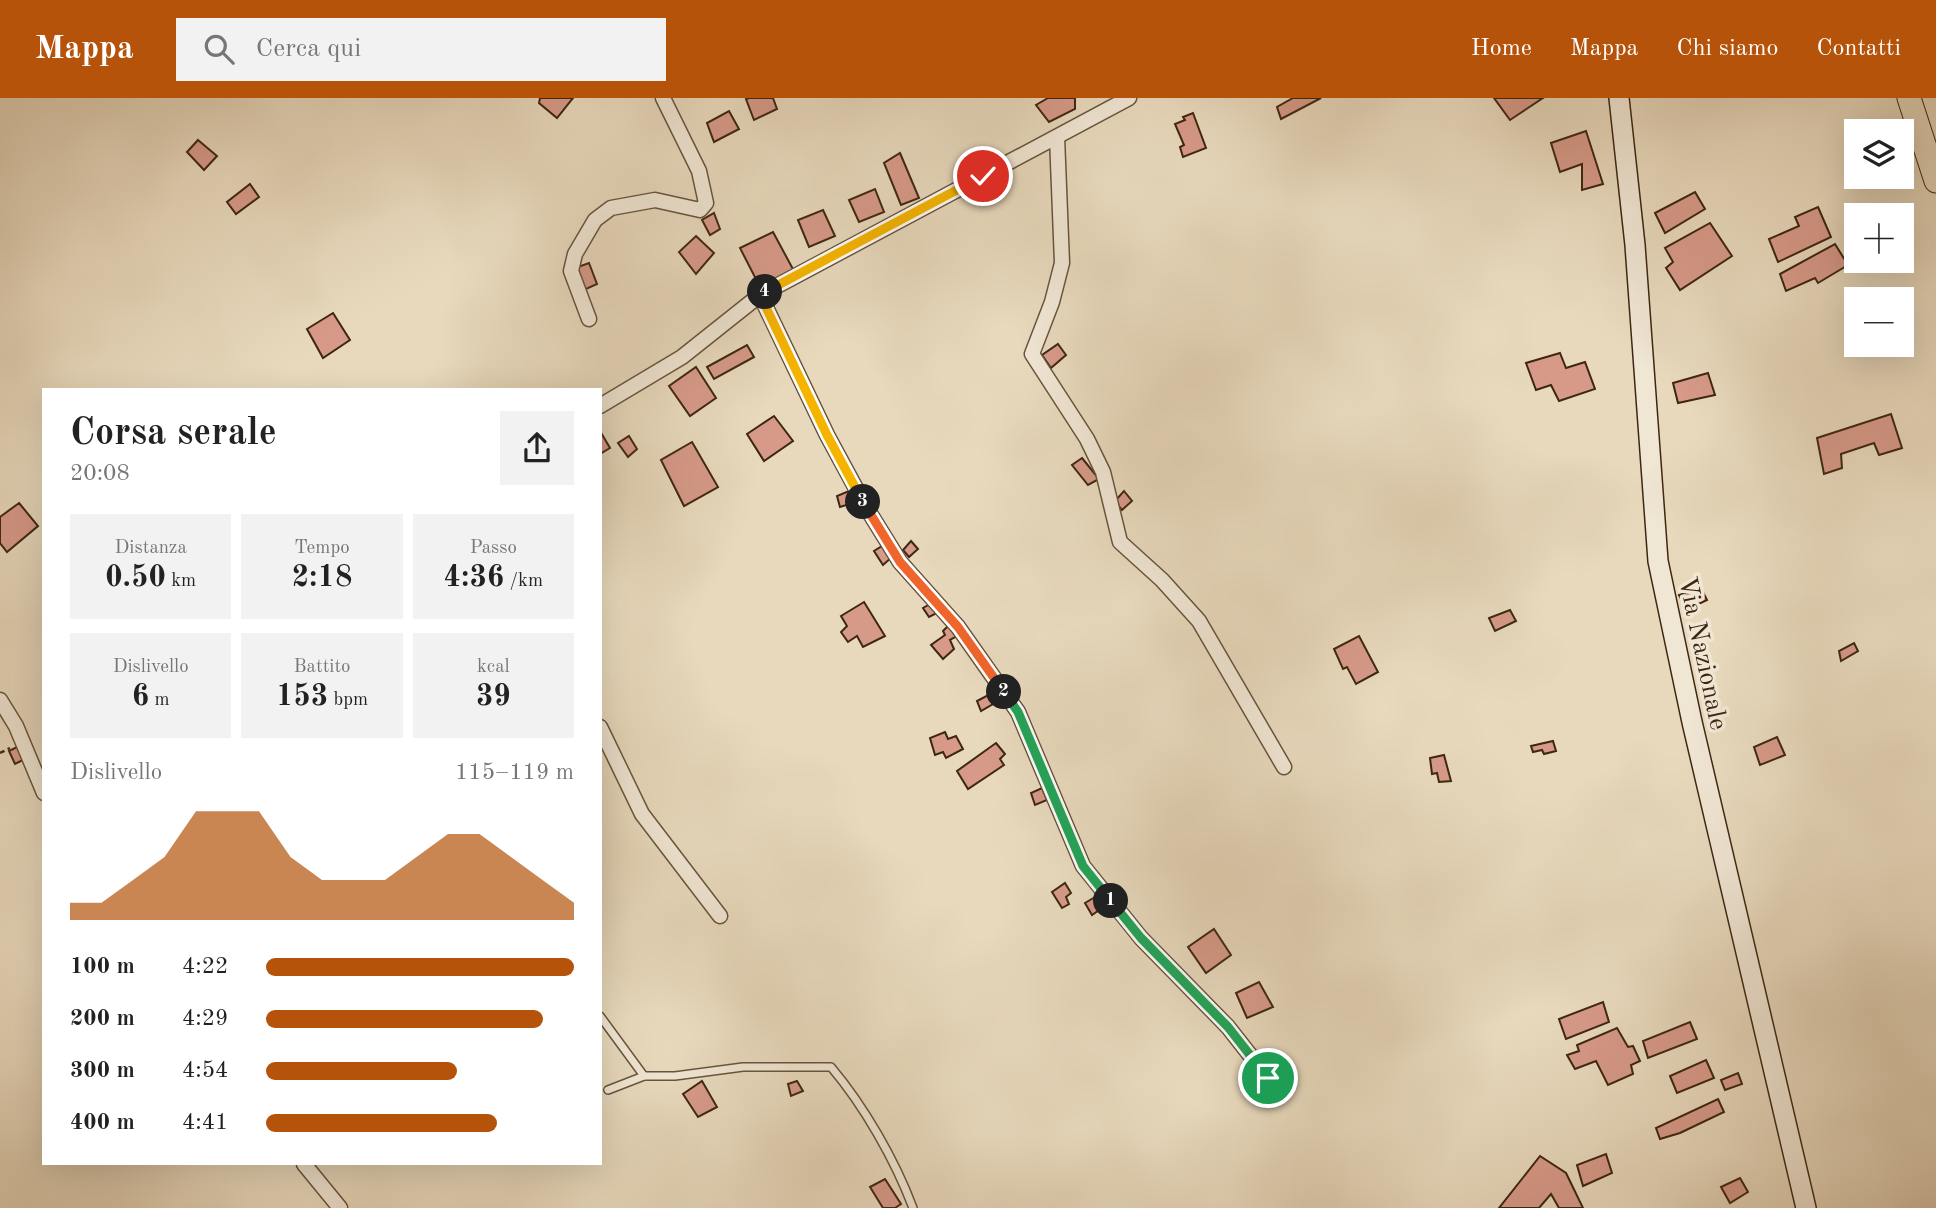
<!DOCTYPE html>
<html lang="it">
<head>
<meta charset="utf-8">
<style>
  :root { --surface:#fff; --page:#f2f2f2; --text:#222; --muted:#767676; --accent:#b45309 }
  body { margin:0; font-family:"Old Standard TT",serif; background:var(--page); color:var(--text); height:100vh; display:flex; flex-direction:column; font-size:26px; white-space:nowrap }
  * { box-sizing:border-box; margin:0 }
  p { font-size:23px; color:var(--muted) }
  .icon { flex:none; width:38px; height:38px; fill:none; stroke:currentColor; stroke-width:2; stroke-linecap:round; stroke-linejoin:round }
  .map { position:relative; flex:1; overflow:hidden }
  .details { position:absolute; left:42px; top:290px; width:560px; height:777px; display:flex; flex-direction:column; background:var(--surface); border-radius:0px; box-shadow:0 7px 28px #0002 }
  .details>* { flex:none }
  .buttons { position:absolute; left:1844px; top:21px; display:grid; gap:14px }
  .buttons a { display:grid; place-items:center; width:70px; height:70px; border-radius:0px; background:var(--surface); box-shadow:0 7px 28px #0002; font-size:35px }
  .pin { position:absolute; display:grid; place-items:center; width:60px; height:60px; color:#fff; margin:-30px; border:4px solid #fff; border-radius:50%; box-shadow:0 2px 7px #0007 }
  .km { position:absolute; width:35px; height:35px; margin:-18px; border-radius:50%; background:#222; color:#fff; font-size:19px; line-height:35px; text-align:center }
  .round { display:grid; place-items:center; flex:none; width:74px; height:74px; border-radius:0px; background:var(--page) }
  .head { display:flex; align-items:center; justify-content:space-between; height:119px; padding:0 28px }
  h1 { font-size:38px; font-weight:800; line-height:52px }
  .figures { display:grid; grid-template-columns:repeat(3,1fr); gap:10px; height:119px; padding:7px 28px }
  .figures div { display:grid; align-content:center; border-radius:0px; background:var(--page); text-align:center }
  .figures b { font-size:30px; font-weight:800 }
  .figures small { font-size:19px; font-weight:400 }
  .figures p { font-size:19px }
  .chart { height:196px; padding:14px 28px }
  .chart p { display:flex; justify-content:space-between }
  .chart svg { width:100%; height:126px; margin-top:7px; fill:var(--accent); opacity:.7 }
  ul { padding:0 28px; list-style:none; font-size:23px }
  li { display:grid; grid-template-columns:112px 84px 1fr; align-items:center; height:52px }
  li i { height:18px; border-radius:9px; background:var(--accent) }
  header { display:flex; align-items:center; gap:42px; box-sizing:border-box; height:98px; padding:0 35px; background:var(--accent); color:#fff }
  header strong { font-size:33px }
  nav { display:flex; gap:38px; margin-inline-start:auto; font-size:24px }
  .search { width:490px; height:63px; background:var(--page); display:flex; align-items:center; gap:18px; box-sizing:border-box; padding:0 24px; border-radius:0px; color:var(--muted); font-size:26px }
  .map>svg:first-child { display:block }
  .building { fill:#d79a89; stroke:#3e2712; stroke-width:2 }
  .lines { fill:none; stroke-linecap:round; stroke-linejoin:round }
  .service-casing { stroke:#68543d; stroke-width:10 }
  .minor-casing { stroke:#68543d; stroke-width:17 }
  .secondary-casing { stroke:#3e2712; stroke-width:22 }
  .primary-casing { stroke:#3e2712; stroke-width:25 }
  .path { stroke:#3e2712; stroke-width:2.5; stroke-dasharray:5 3.5; stroke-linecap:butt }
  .service { stroke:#f0e6d4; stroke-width:7 }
  .minor { stroke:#f0e6d4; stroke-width:14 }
  .secondary { stroke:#f0e6d4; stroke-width:19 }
  .primary { stroke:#e8d9bd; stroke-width:23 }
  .split-1-casing { stroke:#fff; stroke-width:14 }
  .split-2-casing { stroke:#fff; stroke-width:14 }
  .split-3-casing { stroke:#fff; stroke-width:14 }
  .split-4-casing { stroke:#fff; stroke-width:14 }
  .split-5-casing { stroke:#fff; stroke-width:14 }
  .split-1 { stroke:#22a559; stroke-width:9 }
  .split-2 { stroke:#22a559; stroke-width:9 }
  .split-3 { stroke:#f0652b; stroke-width:9 }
  .split-4 { stroke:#f5b400; stroke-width:9 }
  .split-5 { stroke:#f5b400; stroke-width:9 }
  .labels { text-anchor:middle; stroke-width:7; stroke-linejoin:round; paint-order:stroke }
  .street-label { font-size:26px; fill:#3e2712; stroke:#f0e6d4 }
</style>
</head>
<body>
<header>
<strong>Mappa</strong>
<div class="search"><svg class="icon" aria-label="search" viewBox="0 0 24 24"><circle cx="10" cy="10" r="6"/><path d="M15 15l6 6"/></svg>Cerca qui</div>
<nav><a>Home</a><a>Mappa</a><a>Chi siamo</a><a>Contatti</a></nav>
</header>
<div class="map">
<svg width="1936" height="1110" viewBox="0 0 1936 1110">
  <rect width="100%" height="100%" fill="#e8d9bd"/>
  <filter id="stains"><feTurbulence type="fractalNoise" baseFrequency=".00286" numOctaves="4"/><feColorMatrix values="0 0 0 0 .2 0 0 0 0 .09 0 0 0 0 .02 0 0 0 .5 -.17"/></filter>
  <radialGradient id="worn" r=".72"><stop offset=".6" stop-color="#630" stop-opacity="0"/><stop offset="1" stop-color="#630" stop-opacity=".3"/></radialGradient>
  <g class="building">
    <path d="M540,0H573L557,20L539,5Z"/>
    <path d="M749,0H773L777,11L754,22L746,1Z"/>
    <path d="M1048,0H1075V11L1049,24L1036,7Z"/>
    <path d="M1293,0H1321L1281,21L1277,9Z"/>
    <path d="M1494,0H1543L1510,22Z"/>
    <path d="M729,13L739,31L714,44L707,25Z"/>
    <path d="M1193,15L1206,50L1183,59L1180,49L1184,47L1175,26L1185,22L1183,19Z"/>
    <path d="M1586,33L1603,86L1582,92V66L1560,74L1551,45Z"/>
    <path d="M198,42L217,58L204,72L187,54Z"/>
    <path d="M900,55L919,100L901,107L884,65Z"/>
    <path d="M250,86L259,99L236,116L227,104Z"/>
    <path d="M875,91L884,114L859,124L849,102Z"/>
    <path d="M1695,94L1705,111L1665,135L1655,115Z"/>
    <path d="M1818,109L1831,139L1778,164L1769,141L1799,128L1795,119Z"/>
    <path d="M823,112L835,138L809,149L798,122Z"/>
    <path d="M714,115L720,131L710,137L702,122Z"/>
    <path d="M1710,125L1732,158L1680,192L1666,170L1673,164L1665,150Z"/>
    <path d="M773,134L794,173L760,189L740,150Z"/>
    <path d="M696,138L714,155L696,176L679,154Z"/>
    <path d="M1835,146L1848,167L1818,185L1815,180L1786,193L1780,176Z"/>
    <path d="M589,165L597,186L584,192L575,170Z"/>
    <path d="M333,215L350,242L323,260L307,231Z"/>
    <path d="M1058,246L1066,257L1051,270L1042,257Z"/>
    <path d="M747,247L754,259L714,281L707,269Z"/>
    <path d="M1560,255L1566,270L1585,264L1595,291L1559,303L1551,287L1536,292L1526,265Z"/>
    <path d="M696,269L716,300L690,318L669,288Z"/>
    <path d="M1708,275L1715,297L1678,305L1673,285Z"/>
    <path d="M1891,316L1902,350L1879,357L1874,345L1841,356L1842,370L1824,376L1817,340Z"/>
    <path d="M774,318L793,343L764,363L747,336Z"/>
    <path d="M600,333L610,350L600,356Z"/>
    <path d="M629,338L637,351L628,359L618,345Z"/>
    <path d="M692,344L718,389L684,408L661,362Z"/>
    <path d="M1082,360L1099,381L1088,387L1072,367Z"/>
    <path d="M849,393L856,404L840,409L837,398Z"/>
    <path d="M1124,393L1132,403L1122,412L1115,403Z"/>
    <path d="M19,405L38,428L7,454L0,445V419Z"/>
    <path d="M911,443L918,451L909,459L903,452Z"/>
    <path d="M882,448L892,459L883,467L874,453Z"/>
    <path d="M1701,490L1707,502L1686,512L1679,497Z"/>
    <path d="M864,504L885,538L863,549L857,538L848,544L841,534L847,528L841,518Z"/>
    <path d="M930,506L937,515L929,519L923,510Z"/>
    <path d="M1510,512L1516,523L1495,533L1489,520Z"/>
    <path d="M949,527L957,538L950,542L954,551L943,561L931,547L945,537L943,533Z"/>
    <path d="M1359,538L1378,574L1356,586L1347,569L1343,571L1334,551Z"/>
    <path d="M1854,545L1858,553L1841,563L1839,553Z"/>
    <path d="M994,594L1000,602L981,613L977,603Z"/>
    <path d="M945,634L948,641L956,638L963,651L946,660L943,654L935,657L930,640Z"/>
    <path d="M1777,639L1785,657L1760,667L1754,649Z"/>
    <path d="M1553,643L1556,653L1544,656L1542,652L1533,654L1531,648Z"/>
    <path d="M996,645L1005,656L1000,661L1004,667L968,691L957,673Z"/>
    <path d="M19,648L25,661L15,666L9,653Z"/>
    <path d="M1444,657L1451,683L1439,684L1437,675L1432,676L1430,660Z"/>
    <path d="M1042,690L1047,702L1035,707L1031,695Z"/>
    <path d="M1065,785L1071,795L1066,799L1069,806L1062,810L1052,794Z"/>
    <path d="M1095,799L1102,810L1092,817L1085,805Z"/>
    <path d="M1214,831L1231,857L1206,875L1188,849Z"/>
    <path d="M1259,884L1273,909L1247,920L1236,895Z"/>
    <path d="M1603,904L1609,924L1566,941L1559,921Z"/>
    <path d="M1690,924L1697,941L1648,960L1643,943Z"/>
    <path d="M1617,930L1628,949L1633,948L1640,963L1631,967L1633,976L1608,987L1596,963L1575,971L1567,957L1579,953L1577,947Z"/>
    <path d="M1706,962L1714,980L1677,995L1670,978Z"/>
    <path d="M1738,975L1742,986L1725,992L1721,982Z"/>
    <path d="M702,983L717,1009L698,1019L683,996Z"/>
    <path d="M797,983L803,993L791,998L788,986Z"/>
    <path d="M1718,1001L1724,1014L1680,1035L1660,1041L1656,1030Z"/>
    <path d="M1606,1056L1612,1075L1583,1088L1577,1067Z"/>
    <path d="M1540,1058L1566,1075L1583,1110H1559L1551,1096L1539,1110H1499Z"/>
    <path d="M1740,1080L1748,1094L1730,1105L1721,1089Z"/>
    <path d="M885,1081L901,1106L895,1110H883L870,1089Z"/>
  </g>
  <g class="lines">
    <g class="service-casing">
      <g id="service">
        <path d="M600,918L644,978H675L743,969H831C864,1008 895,1062 913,1110"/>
        <path d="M608,992L644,978"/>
      </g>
    </g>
    <g class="minor-casing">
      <g id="minor">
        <path d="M1057,39L1062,165L1052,204L1032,256L1087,341L1103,374L1120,444L1162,482L1199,523L1284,669"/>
        <path d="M760,197L827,337L866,409L900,464L958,529L1018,614L1083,768L1141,840L1228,929L1268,980"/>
        <path d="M589,221L571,173L575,156L595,122L611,110L655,102L700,112L706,105L699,73L663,0"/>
        <path d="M600,308L682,259L760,197L1129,0"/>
        <path d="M0,602L16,628L44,695"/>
        <path d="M600,629L642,716L720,818"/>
        <path d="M304,1066L340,1110"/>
      </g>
    </g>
    <g class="secondary-casing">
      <path id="secondary" d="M1619,0L1635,147L1658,463L1692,624L1806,1110"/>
    </g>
    <g class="primary-casing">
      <path id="primary" d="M1909,0L1936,83"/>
    </g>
    <path class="path" d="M0,655L10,650"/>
    <use href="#service" class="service"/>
    <use href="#minor" class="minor"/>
    <use href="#secondary" class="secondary"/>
    <use href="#primary" class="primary"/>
  </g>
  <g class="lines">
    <g class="split-1-casing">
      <path id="split-1" d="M1111,803L1141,840L1228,929L1268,980"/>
    </g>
    <g class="split-2-casing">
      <path id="split-2" d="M1004,594L1018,614L1083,768L1111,803"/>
    </g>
    <g class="split-3-casing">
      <path id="split-3" d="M863,404L900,464L958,529L1004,594"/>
    </g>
    <g class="split-4-casing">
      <path id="split-4" d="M765,194L760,197L827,337L863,404"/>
    </g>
    <g class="split-5-casing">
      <path id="split-5" d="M765,194L983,78"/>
    </g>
    <use href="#split-1" class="split-1"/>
    <use href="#split-2" class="split-2"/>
    <use href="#split-3" class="split-3"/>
    <use href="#split-4" class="split-4"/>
    <use href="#split-5" class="split-5"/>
  </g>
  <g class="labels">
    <g class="street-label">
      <text transform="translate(1704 555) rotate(78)" y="9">Via Nazionale</text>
    </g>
  </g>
  <rect width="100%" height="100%" filter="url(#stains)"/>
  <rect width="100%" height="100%" fill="url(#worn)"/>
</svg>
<div class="buttons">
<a><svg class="icon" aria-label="layers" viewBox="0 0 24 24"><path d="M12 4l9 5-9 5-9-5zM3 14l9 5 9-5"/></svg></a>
<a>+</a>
<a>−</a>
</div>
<div class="pin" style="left:1268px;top:980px;background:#1e9e55"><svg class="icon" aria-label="arrive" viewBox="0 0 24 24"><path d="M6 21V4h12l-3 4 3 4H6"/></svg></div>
<div class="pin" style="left:983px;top:78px;background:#d93025"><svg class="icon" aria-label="check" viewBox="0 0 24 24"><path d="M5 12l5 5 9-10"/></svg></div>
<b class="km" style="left:1111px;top:803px">1</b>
<b class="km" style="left:1004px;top:594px">2</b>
<b class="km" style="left:863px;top:404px">3</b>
<b class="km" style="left:765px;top:194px">4</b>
<section class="details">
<div class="head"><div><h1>Corsa serale</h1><p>20:08</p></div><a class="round"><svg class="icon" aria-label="share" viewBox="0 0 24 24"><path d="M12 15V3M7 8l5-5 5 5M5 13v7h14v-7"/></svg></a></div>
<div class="figures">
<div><p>Distanza</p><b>0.50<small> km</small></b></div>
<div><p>Tempo</p><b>2:18</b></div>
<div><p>Passo</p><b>4:36<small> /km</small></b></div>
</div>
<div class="figures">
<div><p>Dislivello</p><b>6<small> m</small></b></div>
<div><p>Battito</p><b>153<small> bpm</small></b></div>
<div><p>kcal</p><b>39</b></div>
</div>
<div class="chart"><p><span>Dislivello</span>115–119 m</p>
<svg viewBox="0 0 160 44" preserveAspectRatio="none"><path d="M0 44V38L10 38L20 30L30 22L40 6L50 6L60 6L70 22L80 30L90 30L100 30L110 22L120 14L130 14L140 22L150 30L160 38V44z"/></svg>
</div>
<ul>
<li><b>100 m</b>4:22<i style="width:100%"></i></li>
<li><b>200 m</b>4:29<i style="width:90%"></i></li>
<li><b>300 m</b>4:54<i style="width:62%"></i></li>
<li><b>400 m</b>4:41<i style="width:75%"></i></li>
</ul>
</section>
</div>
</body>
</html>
